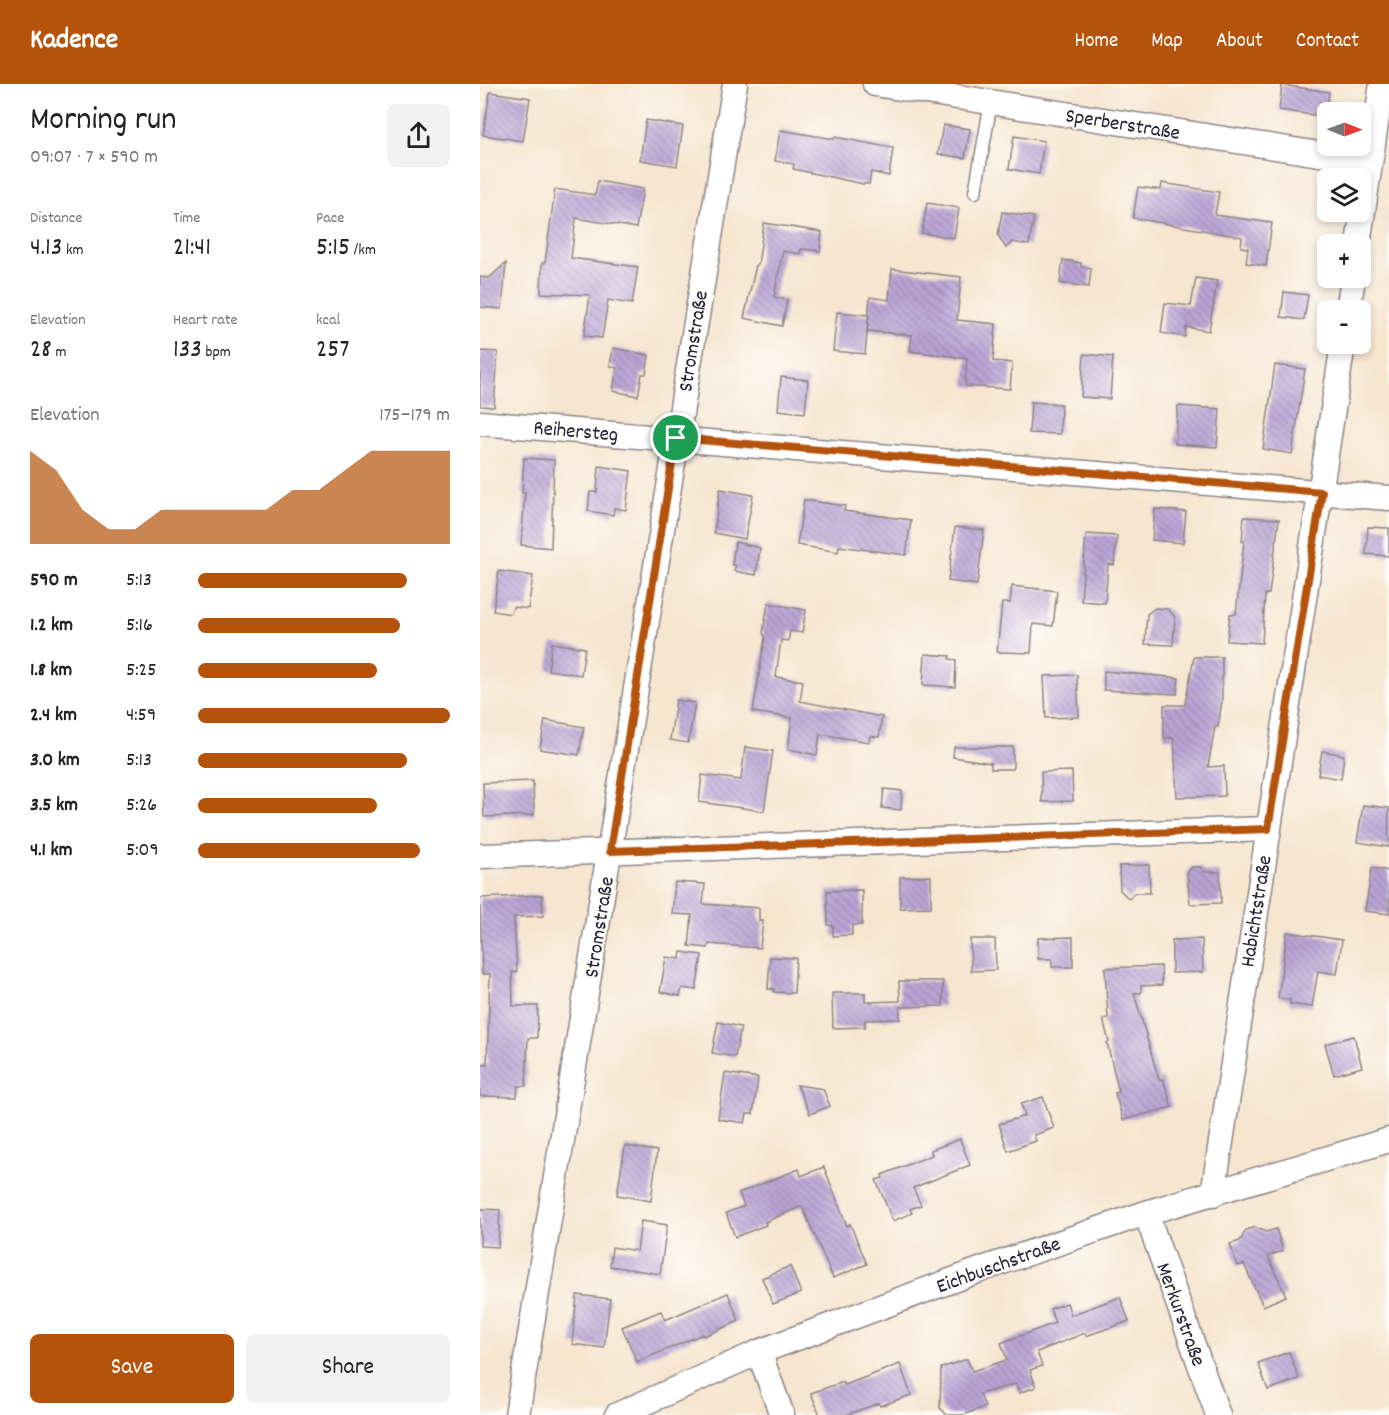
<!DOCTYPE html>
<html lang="en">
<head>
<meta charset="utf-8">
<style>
  :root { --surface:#fff; --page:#f2f2f2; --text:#222; --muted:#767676; --accent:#b45309 }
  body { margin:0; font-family:Dekko,sans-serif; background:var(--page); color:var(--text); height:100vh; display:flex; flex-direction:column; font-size:22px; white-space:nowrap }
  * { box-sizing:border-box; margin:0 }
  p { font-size:20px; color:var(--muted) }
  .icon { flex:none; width:33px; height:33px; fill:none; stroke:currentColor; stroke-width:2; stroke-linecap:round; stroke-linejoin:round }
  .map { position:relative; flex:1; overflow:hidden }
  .drawer { display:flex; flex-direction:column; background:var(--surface); width:480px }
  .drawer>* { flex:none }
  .needle { width:39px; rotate:91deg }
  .tools { position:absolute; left:837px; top:18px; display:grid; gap:12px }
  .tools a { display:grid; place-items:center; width:54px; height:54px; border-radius:9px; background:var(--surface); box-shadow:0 3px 9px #0003; font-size:30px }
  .pin { position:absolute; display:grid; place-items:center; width:51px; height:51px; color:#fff; margin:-26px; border:3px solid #fff; border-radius:50%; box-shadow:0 2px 6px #0007 }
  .round { display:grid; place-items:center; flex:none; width:63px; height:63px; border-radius:9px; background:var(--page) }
  .head { display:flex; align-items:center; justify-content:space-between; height:102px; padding:0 30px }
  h1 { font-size:33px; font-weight:600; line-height:45px }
  .stats { display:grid; grid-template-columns:repeat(3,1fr); gap:9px; height:102px; padding:6px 30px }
  .stats div { display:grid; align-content:center }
  .stats b { font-size:26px; font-weight:600 }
  .stats small { font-size:16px; font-weight:400 }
  .stats p { font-size:16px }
  .chart { height:168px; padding:12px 30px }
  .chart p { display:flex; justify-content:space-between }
  .chart svg { width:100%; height:108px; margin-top:6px; fill:var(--accent); opacity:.7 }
  .action { display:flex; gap:12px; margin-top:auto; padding:12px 30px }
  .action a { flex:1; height:69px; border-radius:9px; background:var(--accent); color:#fff; font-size:24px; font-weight:600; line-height:69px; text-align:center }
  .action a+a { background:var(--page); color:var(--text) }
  ul { padding:0 30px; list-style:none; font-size:20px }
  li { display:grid; grid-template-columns:96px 72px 1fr; align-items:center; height:45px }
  li i { height:15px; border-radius:8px; background:var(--accent) }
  header { display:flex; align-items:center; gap:36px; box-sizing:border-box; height:84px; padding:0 30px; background:var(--accent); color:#fff }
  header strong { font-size:28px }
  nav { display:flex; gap:33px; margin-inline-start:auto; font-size:21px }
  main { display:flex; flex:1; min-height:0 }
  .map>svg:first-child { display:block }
  .building { fill:url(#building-back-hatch) }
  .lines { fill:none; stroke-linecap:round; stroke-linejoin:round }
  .lane-casing { stroke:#8c8485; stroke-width:15 }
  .street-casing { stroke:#8c8485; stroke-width:27 }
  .lane { stroke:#fff; stroke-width:12 }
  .street { stroke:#fff; stroke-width:24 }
  .route-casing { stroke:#fff; stroke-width:12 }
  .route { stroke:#b45309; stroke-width:8 }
  .labels { text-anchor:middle; stroke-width:4.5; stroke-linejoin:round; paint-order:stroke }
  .street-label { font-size:21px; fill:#22223b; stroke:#fdfcf7 }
</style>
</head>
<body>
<header>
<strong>Kadence</strong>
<nav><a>Home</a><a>Map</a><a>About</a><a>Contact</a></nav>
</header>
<main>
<section class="drawer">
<div class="head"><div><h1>Morning run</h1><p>09:07 · 7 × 590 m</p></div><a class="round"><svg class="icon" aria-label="share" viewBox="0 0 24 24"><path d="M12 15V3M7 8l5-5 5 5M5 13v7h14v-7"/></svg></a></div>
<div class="stats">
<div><p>Distance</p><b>4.13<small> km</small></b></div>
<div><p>Time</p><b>21:41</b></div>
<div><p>Pace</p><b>5:15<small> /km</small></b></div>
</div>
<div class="stats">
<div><p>Elevation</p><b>28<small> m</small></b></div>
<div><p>Heart rate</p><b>133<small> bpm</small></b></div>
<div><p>kcal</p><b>257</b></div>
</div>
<div class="chart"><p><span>Elevation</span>175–179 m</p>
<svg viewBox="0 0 160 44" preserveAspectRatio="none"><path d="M0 44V6L10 14L20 30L30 38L40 38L50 30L60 30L70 30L80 30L90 30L100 22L110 22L120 14L130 6L140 6L150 6L160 6V44z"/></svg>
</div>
<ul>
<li><b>590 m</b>5:13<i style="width:83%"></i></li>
<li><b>1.2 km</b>5:16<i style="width:80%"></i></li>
<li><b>1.8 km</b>5:25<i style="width:71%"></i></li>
<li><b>2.4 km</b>4:59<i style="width:100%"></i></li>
<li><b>3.0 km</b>5:13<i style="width:83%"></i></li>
<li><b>3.5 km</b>5:26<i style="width:71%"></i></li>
<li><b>4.1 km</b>5:09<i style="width:88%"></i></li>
</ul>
<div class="action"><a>Save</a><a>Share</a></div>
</section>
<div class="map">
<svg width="909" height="1331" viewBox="0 0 909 1331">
  <defs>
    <pattern id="building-back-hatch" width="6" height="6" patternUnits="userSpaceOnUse" patternTransform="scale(1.5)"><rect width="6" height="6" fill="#baa4d5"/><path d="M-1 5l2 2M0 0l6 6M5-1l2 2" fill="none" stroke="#9785ae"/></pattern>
  </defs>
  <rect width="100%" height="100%" fill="#fdfcf7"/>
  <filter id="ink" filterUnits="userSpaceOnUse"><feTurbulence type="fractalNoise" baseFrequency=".0167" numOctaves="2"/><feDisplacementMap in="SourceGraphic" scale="12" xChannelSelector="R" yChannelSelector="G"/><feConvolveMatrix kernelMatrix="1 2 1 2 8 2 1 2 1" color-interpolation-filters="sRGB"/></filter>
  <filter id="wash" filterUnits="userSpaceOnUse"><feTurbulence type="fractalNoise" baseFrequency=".008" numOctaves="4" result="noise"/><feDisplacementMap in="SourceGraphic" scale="24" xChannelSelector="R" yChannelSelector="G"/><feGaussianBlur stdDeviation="1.35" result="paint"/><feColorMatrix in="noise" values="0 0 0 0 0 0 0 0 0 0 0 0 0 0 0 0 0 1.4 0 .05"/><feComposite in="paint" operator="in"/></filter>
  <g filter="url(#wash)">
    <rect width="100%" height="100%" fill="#f6e5cf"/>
    <g id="blocks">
      <g class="building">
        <path d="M802,1L849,8L846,33L799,26Z"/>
        <path d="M10,8L50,14L43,57L3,51Z"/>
        <path d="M166,36L203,42L197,82L160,76Z"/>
        <path d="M463,41L490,45L485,74L458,70Z"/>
        <path d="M300,46L354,55L355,53L413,64L409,92L391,88L389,100H383L313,85L314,80L295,77Z"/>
        <path d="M534,52L564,57L559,90L529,85Z"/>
        <path d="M118,97L163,105L156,144L96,134L91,174L158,183L152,220L128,216L122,254L104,252L110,211L61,209L62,179H65L75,105L115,111Z"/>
        <path d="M682,99L739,108L735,131L792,139L786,182L766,179L768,164L761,163L762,153L653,134L658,103L681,106Z"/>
        <path d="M447,119L479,124L474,154L442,149Z"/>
        <path d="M522,128L554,133L549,161L532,158L526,164L518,151Z"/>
        <path d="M284,139L342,148L340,167L321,165L320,170L303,167L294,213L307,216L302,242L264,234L276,181H278Z"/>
        <path d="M583,176L601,179V183L611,184L609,203L580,199Z"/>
        <path d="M26,179L22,225L0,223V193L9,194Z"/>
        <path d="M412,185L481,193L477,236L516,240L513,277L532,279L530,305L485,302L487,274L430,267L432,251L387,247L390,213L409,216Z"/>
        <path d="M716,194L737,197L729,247L706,243L705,253L681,249L685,219L711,222Z"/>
        <path d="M804,208L828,211L824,236L801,233Z"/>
        <path d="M357,228L389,231L385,270L353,267Z"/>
        <path d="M133,264L169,271L166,290H162L158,312L133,307L137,284L130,282Z"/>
        <path d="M0,267L18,268L14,323L0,322Z"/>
        <path d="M604,270L633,273L630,315L601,313Z"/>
        <path d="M795,281L825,285L812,370L783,365Z"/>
        <path d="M301,293L328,296L325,329L298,326Z"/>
        <path d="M551,318L581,320L580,350L549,349Z"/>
        <path d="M698,322L740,325L737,363L695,360Z"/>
        <path d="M44,374L74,376L71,464L41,461L45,409H42Z"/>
        <path d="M119,382L151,387L146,426L134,424L133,431L108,427L110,408H117Z"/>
        <path d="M240,405L273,411L265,455L234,449Z"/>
        <path d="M324,416L365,422L364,427L431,436L426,471L359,462L358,468L317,461Z"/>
        <path d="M675,425L706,428L703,459L672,456Z"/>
        <path d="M764,433L799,435L789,510H785L782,559L747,557L750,530H756L764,457H762Z"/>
        <path d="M475,443L504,446L497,501L468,497Z"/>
        <path d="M888,443L909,444V472L886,470Z"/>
        <path d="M606,450L637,452L634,481L628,480L625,519L601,517Z"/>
        <path d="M255,458L280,464L276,491L254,487L256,481H252Z"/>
        <path d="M19,487L53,492L48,525L33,523L31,530L13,527Z"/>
        <path d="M532,502L577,507L573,542L553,540L551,569L517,568L522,519H530Z"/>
        <path d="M288,519L326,526L322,549L310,547L308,557L301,556L296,593L323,597L320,617L402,633L399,653L390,652L389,658L340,650L337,671L308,665L312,634L273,628L285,553L283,549Z"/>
        <path d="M675,524L688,525L695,533L693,561L665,560L667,530Z"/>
        <path d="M72,559L105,564L101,591L68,586Z"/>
        <path d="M445,570L470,572L469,575L476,576L475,603L443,601Z"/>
        <path d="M714,573H742V616L738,643L735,642L728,683L744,682L745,712L697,713L694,654H684V621H705Z"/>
        <path d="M624,587L699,594L697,610L624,606Z"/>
        <path d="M597,591L599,633L566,634L564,592Z"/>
        <path d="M196,616L215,619L208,659L190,656Z"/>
        <path d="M65,636L104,643L99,671L60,665Z"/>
        <path d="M265,663L293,667L284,727L219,718L222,691L261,696Z"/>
        <path d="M474,663H533V685H511V679L473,673Z"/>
        <path d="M842,667L864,671L861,695L838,691Z"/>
        <path d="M592,687L593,717L562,718L561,688Z"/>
        <path d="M53,697L54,731L4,733L3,699Z"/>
        <path d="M404,705L422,707L421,726L402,724Z"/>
        <path d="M883,721L909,724V763L877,758Z"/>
        <path d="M669,781L670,809H654L649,815L640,806L639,782Z"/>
        <path d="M712,783H720L725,788H740L741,819L710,820L707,789Z"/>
        <path d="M892,784L909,787V830L885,827Z"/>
        <path d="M451,792V823L420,824V793Z"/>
        <path d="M195,798L225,800L223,820L279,824V837H283L280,864L229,860L228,864L209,862L212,831L192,830Z"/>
        <path d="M382,806V841H372V851L353,852V842L348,841L347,807Z"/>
        <path d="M62,811L63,832L34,833L37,888H32L33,922H58L57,954H48L46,1002H38L37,1013L0,1012V981H7L10,890H2L0,814Z"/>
        <path d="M807,848L862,856L857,890L838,887L832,923L810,920V916L798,914Z"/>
        <path d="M593,853V883H572V875H558V854Z"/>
        <path d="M490,855H515L516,886L491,887Z"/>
        <path d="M722,855L723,888L692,889V856Z"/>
        <path d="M201,868L222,871L216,906L202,904L200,912L180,908L186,873L200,875Z"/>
        <path d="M290,873L316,874L314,909L294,908V905H288Z"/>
        <path d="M681,882L682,901L661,902V909H654L679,996L683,995L692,1023L643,1036L635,1009L639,1008L627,959L629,958L623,935L628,934L625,884Z"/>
        <path d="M419,897H463V922L420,923V935L385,936V943L353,944L352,909H385V918L420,917Z"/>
        <path d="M238,938L261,943L255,973L232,969Z"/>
        <path d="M874,952L882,983L854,991L845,960Z"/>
        <path d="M245,989L278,994L273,1030H267L265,1039L238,1035Z"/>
        <path d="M317,1001L343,1005L350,1022L330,1030Z"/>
        <path d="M563,1013L574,1044L554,1051L556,1057L528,1067L519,1040L545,1032L541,1020Z"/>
        <path d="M480,1055L490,1081L433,1104L441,1121L430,1125L432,1129L413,1137L396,1096L403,1094L402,1091L452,1071L451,1066Z"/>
        <path d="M145,1062L177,1067L171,1117L137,1111Z"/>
        <path d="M344,1083L367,1142L370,1140L387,1180L353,1194L322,1122L285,1138L286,1141L255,1153L246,1129L264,1122L259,1109L319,1085L321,1092Z"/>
        <path d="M0,1125L20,1126L18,1163L0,1162Z"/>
        <path d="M161,1137L187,1141L180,1190L130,1182L132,1163L157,1167Z"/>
        <path d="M775,1143L786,1148L796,1145L803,1167L788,1172L806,1212L783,1222L764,1180L757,1182L750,1160L760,1157L766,1146Z"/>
        <path d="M310,1182L321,1209L293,1220L282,1194Z"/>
        <path d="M248,1209L259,1237L224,1252L223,1250L157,1278L142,1243L181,1227L185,1236Z"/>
        <path d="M97,1211L130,1215L124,1264L92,1260Z"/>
        <path d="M640,1213L649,1237L606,1252L605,1249L557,1268L562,1282L550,1286L556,1303L539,1309L536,1300L500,1310L505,1323L483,1331H467L460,1324L461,1284L487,1275L492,1287L527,1276L521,1259L575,1239L570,1225L587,1219L591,1231Z"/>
        <path d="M809,1268L819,1295L788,1306L778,1279Z"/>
        <path d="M420,1280L431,1311L400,1322L399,1319L366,1331H340L331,1309L363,1298L365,1301Z"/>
      </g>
    </g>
  </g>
  <g filter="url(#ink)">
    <use href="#blocks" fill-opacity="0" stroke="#8c8485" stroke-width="1.5"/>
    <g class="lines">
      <g class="lane-casing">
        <path id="lane" d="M495,108L511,18"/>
      </g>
      <g class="street-casing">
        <g id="street">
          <path d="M395,0L890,78"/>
          <path d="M878,160L902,0"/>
          <path d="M868,226L873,194"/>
          <path d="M0,339L909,414"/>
          <path d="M0,772L788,745"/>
          <path d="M733,1110L863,260"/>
          <path d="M666,1129L738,1331"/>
          <path d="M279,1268L302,1331"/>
          <path d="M37,1331L255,0"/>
          <path d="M137,1331L279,1268L508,1183L666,1129L909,1056"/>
        </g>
      </g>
      <use href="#lane" class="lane"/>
      <use href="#street" class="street"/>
    </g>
  </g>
  <g class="lines" filter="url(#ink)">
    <g class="route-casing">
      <path id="route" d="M196,354L842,408L788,745L130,767Z"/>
    </g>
    <use href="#route" class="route"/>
  </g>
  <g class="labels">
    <g class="street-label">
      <text transform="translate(643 39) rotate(9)" y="7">Sperberstraße</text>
      <text transform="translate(212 257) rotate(-81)" y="7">Stromstraße</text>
      <text transform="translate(96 346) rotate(5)" y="7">Reihersteg</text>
      <text transform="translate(775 827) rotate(-81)" y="7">Habichtstraße</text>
      <text transform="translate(118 843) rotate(-81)" y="7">Stromstraße</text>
      <text transform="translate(518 1180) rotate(-20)" y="7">Eichbuschstraße</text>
      <text transform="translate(702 1230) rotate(70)" y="7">Merkurstraße</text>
    </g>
  </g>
</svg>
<div class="tools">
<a><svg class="needle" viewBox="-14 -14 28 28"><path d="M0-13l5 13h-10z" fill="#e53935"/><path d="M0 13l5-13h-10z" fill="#767676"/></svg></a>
<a><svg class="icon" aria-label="layers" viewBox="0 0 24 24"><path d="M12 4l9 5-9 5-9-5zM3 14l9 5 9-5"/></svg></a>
<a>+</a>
<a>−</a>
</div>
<div class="pin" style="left:196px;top:354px;background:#1e9e55"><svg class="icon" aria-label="arrive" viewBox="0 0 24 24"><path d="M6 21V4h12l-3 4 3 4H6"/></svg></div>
</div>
</main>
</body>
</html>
